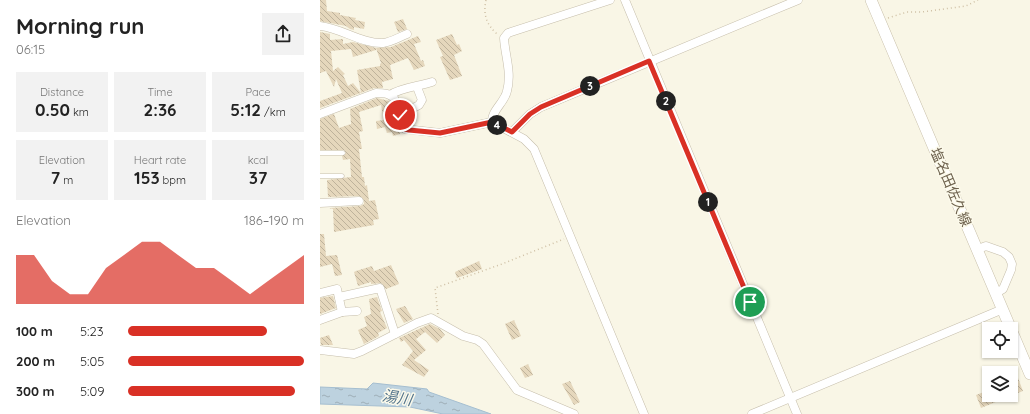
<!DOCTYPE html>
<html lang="en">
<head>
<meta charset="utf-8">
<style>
  :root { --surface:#fff; --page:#f2f2f2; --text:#222; --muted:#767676; --accent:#d93025 }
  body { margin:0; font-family:Quicksand,"Noto Sans JP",sans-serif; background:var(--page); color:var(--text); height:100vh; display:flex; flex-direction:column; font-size:15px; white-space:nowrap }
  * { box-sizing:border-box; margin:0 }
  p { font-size:13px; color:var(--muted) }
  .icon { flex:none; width:22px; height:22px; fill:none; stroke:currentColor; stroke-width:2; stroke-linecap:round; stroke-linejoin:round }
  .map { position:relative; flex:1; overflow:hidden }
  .drawer { display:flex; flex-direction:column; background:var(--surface); width:320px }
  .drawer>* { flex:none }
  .tools { position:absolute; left:662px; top:322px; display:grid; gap:8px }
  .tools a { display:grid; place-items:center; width:36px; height:36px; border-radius:0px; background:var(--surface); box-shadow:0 1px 3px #0004; font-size:20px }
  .pin { position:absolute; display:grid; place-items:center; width:34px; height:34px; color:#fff; margin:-17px; border:2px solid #fff; border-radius:50%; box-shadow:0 1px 4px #0007 }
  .km { position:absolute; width:20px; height:20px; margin:-10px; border-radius:50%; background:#222; color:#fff; font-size:11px; line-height:20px; text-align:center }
  .round { display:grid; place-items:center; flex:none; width:42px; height:42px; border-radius:0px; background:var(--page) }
  .overview { display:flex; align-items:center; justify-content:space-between; height:68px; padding:0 16px }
  h1 { font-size:22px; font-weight:700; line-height:30px }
  .figures { display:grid; grid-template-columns:repeat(3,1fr); gap:6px; height:68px; padding:4px 16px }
  .figures div { display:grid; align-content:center; border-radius:0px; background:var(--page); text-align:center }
  .figures b { font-size:17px; font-weight:700 }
  .figures small { font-size:11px; font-weight:400 }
  .figures p { font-size:11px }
  .chart { height:112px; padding:8px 16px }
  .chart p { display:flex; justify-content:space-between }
  .chart svg { width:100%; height:72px; margin-top:4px; fill:var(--accent); opacity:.7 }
  ul { padding:0 16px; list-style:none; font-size:13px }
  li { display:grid; grid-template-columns:64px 48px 1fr; align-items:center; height:30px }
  li i { height:10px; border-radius:5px; background:var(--accent) }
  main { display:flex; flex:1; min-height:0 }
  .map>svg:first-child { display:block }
  .water { fill:url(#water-ripples); stroke:#a5bed0 }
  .building { fill:url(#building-back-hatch) }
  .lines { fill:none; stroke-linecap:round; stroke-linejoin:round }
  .lane-casing { stroke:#c6beab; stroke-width:5 }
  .street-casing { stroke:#c6beab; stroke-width:9 }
  .secondary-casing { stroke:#c8bfa9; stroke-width:12 }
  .path { stroke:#cfc0a5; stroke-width:1.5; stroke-dasharray:1 3; stroke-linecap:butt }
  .lane { stroke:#fff; stroke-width:4 }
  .street { stroke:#fff; stroke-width:8 }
  .secondary { stroke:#fff; stroke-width:11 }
  .route-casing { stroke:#fff; stroke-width:8 }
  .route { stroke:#d93025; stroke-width:5 }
  .labels { text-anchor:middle; stroke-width:3; stroke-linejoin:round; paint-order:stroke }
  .street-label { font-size:14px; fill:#6e624e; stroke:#fcfaeb }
  .water-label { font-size:15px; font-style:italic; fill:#53748c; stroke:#fcfaeb }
</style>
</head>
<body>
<main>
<section class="drawer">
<div class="overview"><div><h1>Morning run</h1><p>06:15</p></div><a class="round"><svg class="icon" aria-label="share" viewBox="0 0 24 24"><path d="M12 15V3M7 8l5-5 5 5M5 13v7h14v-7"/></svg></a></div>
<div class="figures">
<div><p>Distance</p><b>0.50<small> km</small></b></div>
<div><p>Time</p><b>2:36</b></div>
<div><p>Pace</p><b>5:12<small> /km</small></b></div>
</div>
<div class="figures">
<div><p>Elevation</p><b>7<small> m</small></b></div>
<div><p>Heart rate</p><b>153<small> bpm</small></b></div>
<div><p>kcal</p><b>37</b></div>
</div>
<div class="chart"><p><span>Elevation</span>186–190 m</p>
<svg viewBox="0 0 160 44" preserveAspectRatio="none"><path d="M0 44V14L10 14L20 30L30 38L40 38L50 22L60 14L70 6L80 6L90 14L100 22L110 22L120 30L130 38L140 30L150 22L160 14V44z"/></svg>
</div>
<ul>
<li><b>100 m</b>5:23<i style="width:79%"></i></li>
<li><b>200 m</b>5:05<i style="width:100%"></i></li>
<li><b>300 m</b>5:09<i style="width:95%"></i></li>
</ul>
</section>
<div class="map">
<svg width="710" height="414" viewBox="0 0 710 414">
  <defs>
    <pattern id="water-ripples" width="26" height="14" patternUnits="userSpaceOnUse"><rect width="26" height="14" fill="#bdd2df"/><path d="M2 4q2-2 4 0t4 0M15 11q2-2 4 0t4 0" fill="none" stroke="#9eaeb7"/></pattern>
    <pattern id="building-back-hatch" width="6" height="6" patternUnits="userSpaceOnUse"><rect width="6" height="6" fill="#e5d7bc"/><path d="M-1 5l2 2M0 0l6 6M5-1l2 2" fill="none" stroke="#beb29b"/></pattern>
  </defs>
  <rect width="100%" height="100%" fill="#f9f6e6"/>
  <path class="water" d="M53,383L107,389L109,392L171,414H123L90,407L0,404V387L47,389Z"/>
  <g class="building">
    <path d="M0,0H6L7,11L20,13V15L36,18L35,20L45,22L44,29L34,27V30L30,29L26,26L0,21Z"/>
    <path d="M83,19L87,29L78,32L74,22Z"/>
    <path d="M0,32L10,34V40L23,39V44L33,42L56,48V50L33,57L31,49L11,51L13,71L18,67L25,74L23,75L28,86L33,83L41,93L37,70L60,66V64L61,63L56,48L71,47L98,36L101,42L94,44L101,61L103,60L105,66L94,70L88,58L70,65L73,79L62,82L63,88H54L0,108V101L22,93L16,79L14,87L6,71L0,73Z"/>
    <path d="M132,34L137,45L139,44L142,51L134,55L142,76L130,80L120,57L123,56L116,40Z"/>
    <path d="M57,98L69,101L80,134L73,136L72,132L67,133L65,127L57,129L56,121L64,120L61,105L39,112L43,131L39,132L42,149H39L42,177H44L45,186L47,185L49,201L55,200L59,219L53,220L54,225L14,232L13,209L9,208L40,206L44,204V200L39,196L8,197L7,180L31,177L30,159L23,160L22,156L26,153L24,150H0V119L14,114L19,128L31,124L30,109Z"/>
    <path d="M0,234H4L6,256L17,255L22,275L15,276L12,264L0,267Z"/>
    <path d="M159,261L162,269L137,278L135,272Z"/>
    <path d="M71,265L79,284L66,289L61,283L51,284V282L38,286L34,272L36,271L52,266L54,271Z"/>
    <path d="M13,296L16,308L0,314V298Z"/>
    <path d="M57,297L62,311L60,312L67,328L58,333L59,336L44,344L38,330L47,326L44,317L51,314L49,299Z"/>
    <path d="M85,306L93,319L84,323L76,309Z"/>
    <path d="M194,320L201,336L192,340L185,324Z"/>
    <path d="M110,324L120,329L125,335L117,343L105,332L96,339L106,350L94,360L109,370L104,377L82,365L93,351L84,340L81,342L79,338Z"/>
    <path d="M9,335L13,345H1L0,338Z"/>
    <path d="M208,364L213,375L205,378L200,368Z"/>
    <path d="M698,378L703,391L661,408L656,395L669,390V395H691V381Z"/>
    <path d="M250,381L260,402L254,405L242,384Z"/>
  </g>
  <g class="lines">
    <g class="lane-casing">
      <g id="lane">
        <path d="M0,153H23"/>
        <path d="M0,176H22"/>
      </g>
    </g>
    <g class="street-casing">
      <g id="street">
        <path d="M305,0L477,414"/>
        <path d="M0,26C21,28 42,44 63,43C72,42 79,37 87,34"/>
        <path d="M70,95C80,88 100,86 112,82"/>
        <path d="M0,114L56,93C63,93 69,93 74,98L85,129L120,133L172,122L204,139L214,149L324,414"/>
        <path d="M80,115L99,105L102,100L97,87"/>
        <path d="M172,122C171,111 185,102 187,91C192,72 185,56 184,38L188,33L290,0"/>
        <path d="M192,132L210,114L221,107L478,0"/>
        <path d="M0,203L39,201"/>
        <path d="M658,249L666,246L683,252L689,257L692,264L691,270L683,289L676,293"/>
        <path d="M0,293L17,289L22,312"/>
        <path d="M19,297L60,288L75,334"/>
        <path d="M0,320L22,312L37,311"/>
        <path d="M0,350L34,354L42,351L97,323L111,318L143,336L157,340L163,344L197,390L254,414"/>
        <path d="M432,414L683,309"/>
      </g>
    </g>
    <g class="secondary-casing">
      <path id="secondary" d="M551,0L710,374"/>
    </g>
    <g class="path">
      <path d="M166,0C163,14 166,24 177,34"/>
      <path d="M568,18L587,12H602L646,6L658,0"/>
      <path d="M118,314L115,288L182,264L244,239"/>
    </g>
    <use href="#lane" class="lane"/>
    <use href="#street" class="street"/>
    <use href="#secondary" class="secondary"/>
  </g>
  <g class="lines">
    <g class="route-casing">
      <path id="route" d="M80,115L85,129L89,130L120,133L172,122L192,132L210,114L221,107L329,61L430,302"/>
    </g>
    <use href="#route" class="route"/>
  </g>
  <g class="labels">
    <g class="street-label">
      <text transform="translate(631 187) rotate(67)" y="5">塩名田佐久線</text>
    </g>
    <g class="water-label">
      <text transform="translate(77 398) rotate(9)" y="5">湯川</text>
    </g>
  </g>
</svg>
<div class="tools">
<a><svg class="icon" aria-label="locate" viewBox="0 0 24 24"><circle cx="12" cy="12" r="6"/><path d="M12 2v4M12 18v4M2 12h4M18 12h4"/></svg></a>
<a><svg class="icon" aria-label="layers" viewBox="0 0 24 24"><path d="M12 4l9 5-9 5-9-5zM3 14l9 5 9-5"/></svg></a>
</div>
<div class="pin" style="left:430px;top:302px;background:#1e9e55"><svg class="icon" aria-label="arrive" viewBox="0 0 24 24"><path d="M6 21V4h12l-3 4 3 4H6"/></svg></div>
<div class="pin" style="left:80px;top:115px;background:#d93025"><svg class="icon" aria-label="check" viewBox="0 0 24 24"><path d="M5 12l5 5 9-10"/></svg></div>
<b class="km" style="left:388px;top:202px">1</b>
<b class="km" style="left:346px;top:101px">2</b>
<b class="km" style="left:270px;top:86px">3</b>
<b class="km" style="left:177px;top:125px">4</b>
</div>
</main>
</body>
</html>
